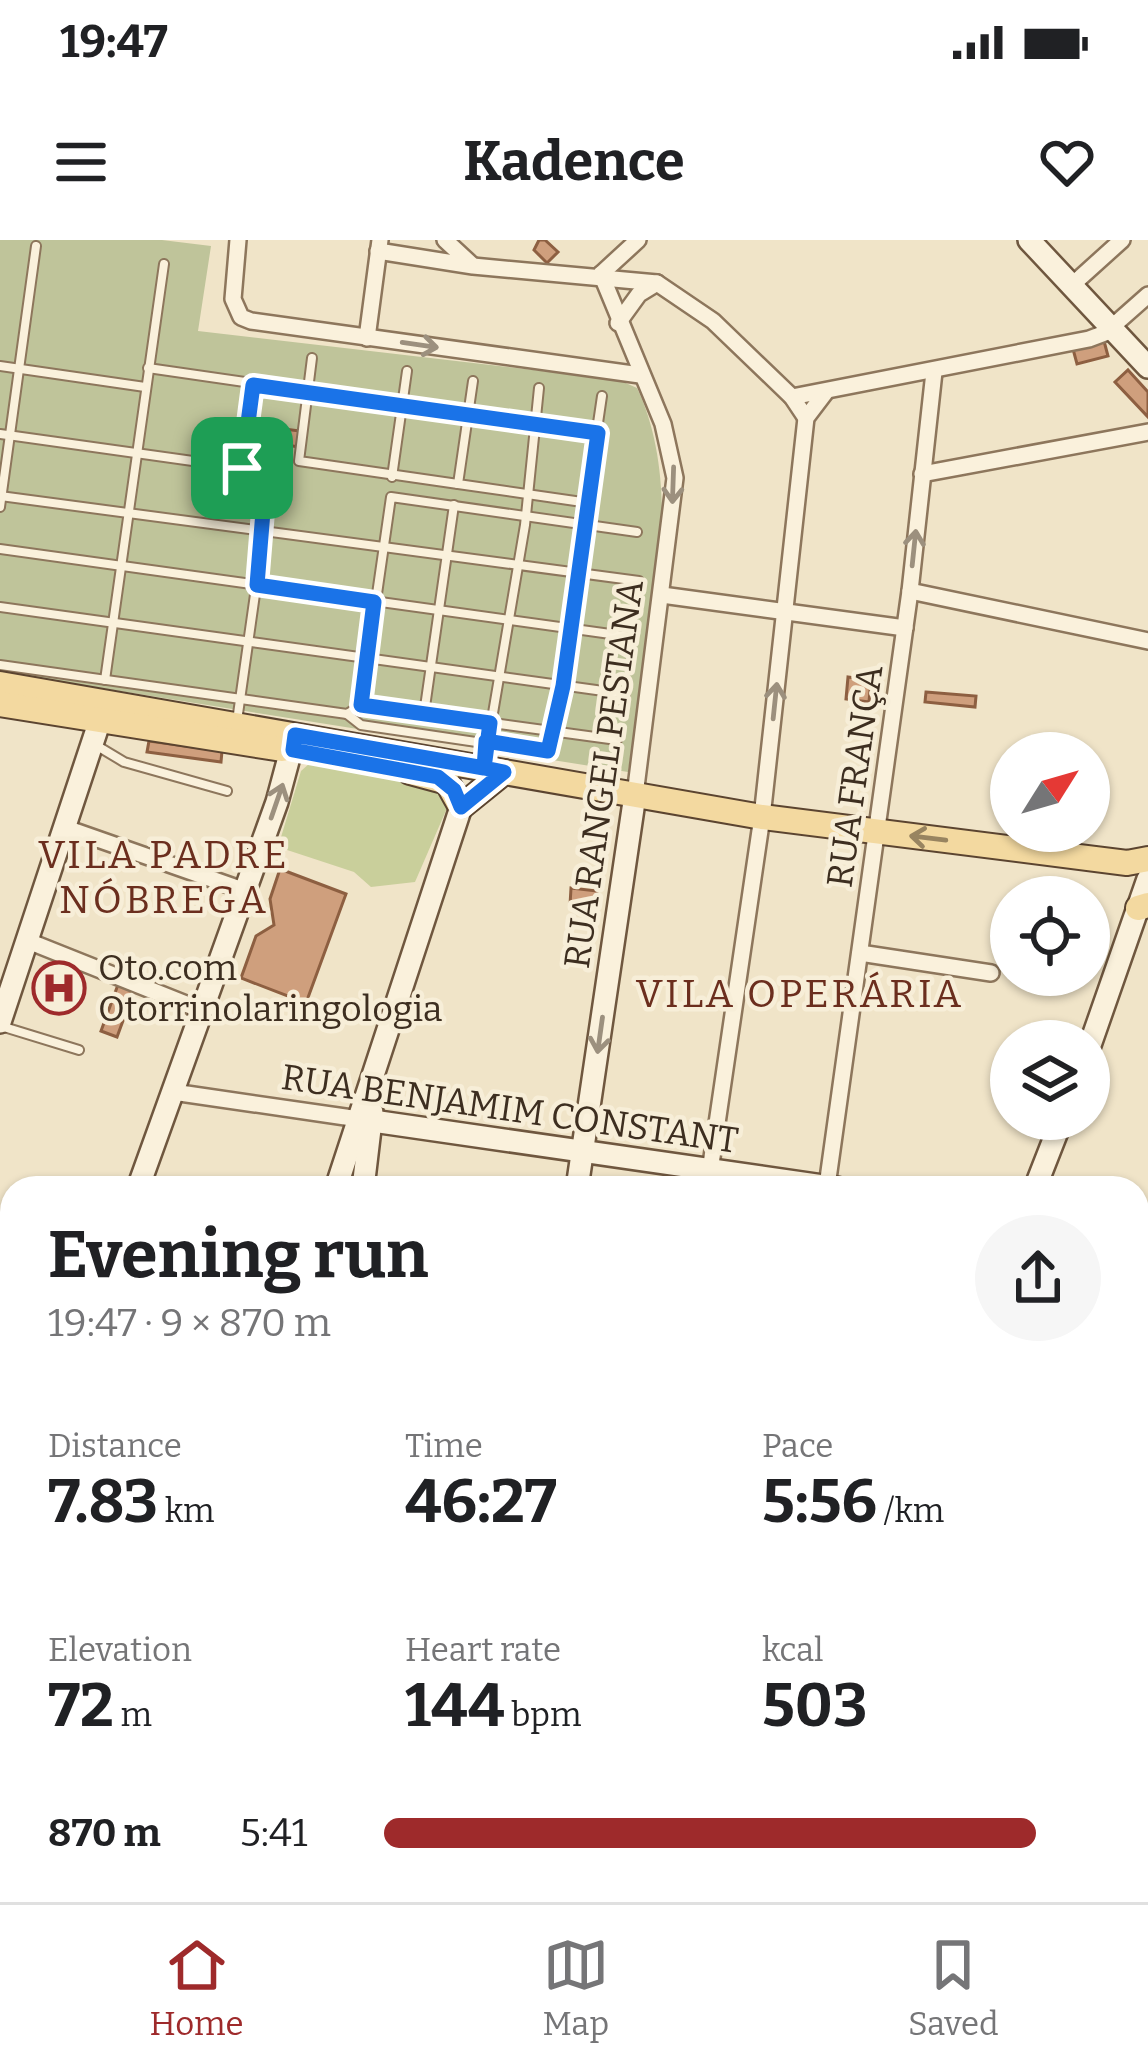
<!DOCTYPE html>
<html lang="en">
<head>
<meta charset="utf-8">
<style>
  :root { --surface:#fff; --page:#f6f6f6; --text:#202124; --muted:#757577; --line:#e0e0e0; --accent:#9e2a2b }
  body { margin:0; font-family:Bitter,serif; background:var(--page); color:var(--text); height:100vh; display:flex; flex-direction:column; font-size:45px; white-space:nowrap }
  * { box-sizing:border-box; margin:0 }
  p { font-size:39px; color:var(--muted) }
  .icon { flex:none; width:66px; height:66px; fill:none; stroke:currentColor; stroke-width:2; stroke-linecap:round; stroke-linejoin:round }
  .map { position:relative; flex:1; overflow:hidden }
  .drawer { position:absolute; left:0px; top:936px; width:1149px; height:726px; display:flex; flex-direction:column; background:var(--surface); border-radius:36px 36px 0 0; box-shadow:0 3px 9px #0004 }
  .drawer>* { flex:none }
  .needle { width:78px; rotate:53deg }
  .fabs { position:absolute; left:990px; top:492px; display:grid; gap:24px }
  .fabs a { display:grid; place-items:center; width:120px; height:120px; border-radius:50%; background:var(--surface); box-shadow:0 3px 9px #0004; font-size:60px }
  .pin { position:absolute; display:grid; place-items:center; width:102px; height:102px; color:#fff; margin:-51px; border-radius:24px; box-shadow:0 6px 18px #0006 }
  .round { display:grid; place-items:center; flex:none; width:126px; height:126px; border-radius:63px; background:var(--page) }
  .summary { display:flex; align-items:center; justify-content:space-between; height:204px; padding:0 48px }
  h1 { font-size:66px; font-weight:700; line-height:90px }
  .stats { display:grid; grid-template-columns:repeat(3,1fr); gap:18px; height:204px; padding:12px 48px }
  .stats div { display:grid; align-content:center }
  .stats b { font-size:60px; font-weight:700 }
  .stats small { font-size:33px; font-weight:400 }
  .stats p { font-size:33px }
  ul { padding:0 48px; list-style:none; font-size:39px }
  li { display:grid; grid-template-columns:192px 144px 1fr; align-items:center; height:90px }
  li i { height:30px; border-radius:15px; background:var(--accent) }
  .status { display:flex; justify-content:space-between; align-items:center; height:84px; padding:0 60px; background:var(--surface); direction:ltr }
  .status svg { height:33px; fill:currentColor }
  header { display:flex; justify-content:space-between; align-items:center; height:156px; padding:0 48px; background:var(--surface); font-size:54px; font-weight:700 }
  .tab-bar { display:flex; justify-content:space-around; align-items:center; height:168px; border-top:3px solid var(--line); background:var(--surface); font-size:33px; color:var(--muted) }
  .tab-bar a { display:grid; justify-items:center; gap:6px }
  .tab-bar .selected { color:var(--accent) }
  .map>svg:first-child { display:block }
  .green { fill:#c9cf9b }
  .cemetery { fill:#bfc49a }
  .building { fill:#cf9f7d; stroke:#8d5f41; stroke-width:3 }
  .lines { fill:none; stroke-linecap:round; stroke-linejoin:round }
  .lane-casing { stroke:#8d765c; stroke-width:12 }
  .street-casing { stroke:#8d765c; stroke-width:20 }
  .secondary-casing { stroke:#6f573f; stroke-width:26 }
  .primary-casing { stroke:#5b4430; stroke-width:28 }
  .lane { stroke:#faf1dc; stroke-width:8 }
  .street { stroke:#faf1dc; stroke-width:15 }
  .secondary { stroke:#faf1dc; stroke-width:21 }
  .primary { stroke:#f3d9a0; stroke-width:24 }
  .oneway { stroke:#9c907e }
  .oneway2 { stroke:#988460 }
  .route-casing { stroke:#fff; stroke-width:24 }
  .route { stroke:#1a73e8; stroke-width:15 }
  .labels { text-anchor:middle; stroke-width:9; stroke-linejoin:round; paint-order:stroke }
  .street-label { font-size:36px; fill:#3d2e20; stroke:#f7eed8 }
  .poi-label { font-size:36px; fill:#3d2e20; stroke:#f7eed8; text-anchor:start }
  .neighbourhood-label { font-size:39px; letter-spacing:3px; fill:#6b2e1e; stroke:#f7eed8 }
</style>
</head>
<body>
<div class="status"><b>19:47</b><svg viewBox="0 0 49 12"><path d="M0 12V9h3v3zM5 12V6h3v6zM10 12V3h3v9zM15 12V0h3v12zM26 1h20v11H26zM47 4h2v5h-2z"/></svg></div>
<header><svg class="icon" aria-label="menu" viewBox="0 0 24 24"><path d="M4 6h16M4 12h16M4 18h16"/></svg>Kadence<svg class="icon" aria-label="heart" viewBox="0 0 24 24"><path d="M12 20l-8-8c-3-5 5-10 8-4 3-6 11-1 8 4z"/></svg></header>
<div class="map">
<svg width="1148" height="1662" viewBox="0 0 1148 1662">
  <rect width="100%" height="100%" fill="#f0e4c8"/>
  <g class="green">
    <path d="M310,523L389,530L454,552L415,642L371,647L354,632L278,607L301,531Z"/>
    <path d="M0,1528L12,1533V1630L0,1625Z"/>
    <path d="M120,1650H269L265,1662H116Z"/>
  </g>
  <path class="cemetery" d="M0,0H162L211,6L198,91L619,140L637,148C690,260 645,413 628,532L0,432Z"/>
  <g class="building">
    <path d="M545,0L558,12L547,23L534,10L539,0Z"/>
    <path d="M1104,101L1108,116L1077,124L1073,109Z"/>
    <path d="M1128,130L1148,152V177L1115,142Z"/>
    <path d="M253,185L300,191L298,207L282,204L279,223L267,222L269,208L250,205Z"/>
    <path d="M848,437L871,440L869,462L846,459Z"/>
    <path d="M926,452L976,456L975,467L925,462Z"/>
    <path d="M149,501L222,511L221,522L147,512Z"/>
    <path d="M280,629L346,654L306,763L241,738L256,696L274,685L270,659Z"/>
    <path d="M571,648L597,651L596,667L570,665Z"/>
    <path d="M119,742L135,748L117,797L101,791Z"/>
    <path d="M10,1373H12V1532L0,1528V1402Z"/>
    <path d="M172,1650H191L221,1662H168Z"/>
  </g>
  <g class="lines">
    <g class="lane-casing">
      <g id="lane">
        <path d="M312,118L299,221L458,244"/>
        <path d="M0,126L145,147"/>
        <path d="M148,128L598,193"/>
        <path d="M473,141L458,244L589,263"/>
        <path d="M0,194L264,231V291L238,474"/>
        <path d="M241,228L253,145"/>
        <path d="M392,237L407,131"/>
        <path d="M0,256L639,341"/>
        <path d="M0,267L36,6"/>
        <path d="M0,309L632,397"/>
        <path d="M0,367L625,454"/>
        <path d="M0,425L347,474L361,465L617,500"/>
        <path d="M105,440L164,24"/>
        <path d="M361,465L391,257L637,292"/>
        <path d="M347,474L361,485L544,512L550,508L602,156"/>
        <path d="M424,474L454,265"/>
        <path d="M94,504L124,522L227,551"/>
        <path d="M484,526L525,285L539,148"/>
        <path d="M1,786L79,810"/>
      </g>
    </g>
    <g class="street-casing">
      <g id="street">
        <path d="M238,0L233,59L241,77L251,81L640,135"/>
        <path d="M445,0L471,24"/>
        <path d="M378,11L473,26L657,43L713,81L792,157L806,178"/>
        <path d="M601,34L663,184L675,238L635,555"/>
        <path d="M601,34L638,0"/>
        <path d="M1071,46L1122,0"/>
        <path d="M618,83L639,54L657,43"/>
        <path d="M367,98L380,0"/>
        <path d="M792,157L1089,99L1105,93L1148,55"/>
        <path d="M922,234L1148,192"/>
        <path d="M910,351L1148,401"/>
        <path d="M662,355L905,388"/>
        <path d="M66,588L243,650"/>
        <path d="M28,701L201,770"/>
        <path d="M860,713L991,733"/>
        <path d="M173,852L359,879"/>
        <path d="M710,931L762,577L806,178L825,153"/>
        <path d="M827,946L910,351L934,132"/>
        <path d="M0,1058L12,1062"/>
        <path d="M1137,1216L1148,1222"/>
        <path d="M1137,1283L1148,1254"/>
        <path d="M1137,1371L1148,1359"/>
        <path d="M1137,1395L1148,1402"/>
        <path d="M1137,1567L1148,1572"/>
        <path d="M725,1650L778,1660"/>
        <path d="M1001,1662L1005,1650"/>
      </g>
    </g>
    <g class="secondary-casing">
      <g id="secondary">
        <path d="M1029,0L1148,127"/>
        <path d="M0,782L100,480"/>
        <path d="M1089,808L1148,639"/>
        <path d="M359,879L837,948"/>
        <path d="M138,948L277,562L295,495"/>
        <path d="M336,948L461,567"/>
        <path d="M363,948L372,872"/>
        <path d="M577,948L635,555"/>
        <path d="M1035,948L1062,879"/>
        <path d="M1137,1020L1148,1025"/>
        <path d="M0,1347L12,1312"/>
        <path d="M15,1650L42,1662"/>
        <path d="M94,1662L98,1650"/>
        <path d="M277,1662L282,1650"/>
        <path d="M473,1662L475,1650"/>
        <path d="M777,1662L782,1650"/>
      </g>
    </g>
    <g class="primary-casing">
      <g id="primary">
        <path d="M0,444L762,577L1127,623L1148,619"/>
        <path d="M0,464L282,509"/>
        <path d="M410,532L447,542L461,567L504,532"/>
        <path d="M1138,668L1148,665"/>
      </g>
    </g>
    <use href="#lane" class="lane"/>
    <use href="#street" class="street"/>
    <use href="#secondary" class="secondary"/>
    <use href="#primary" class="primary"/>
  </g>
  <defs><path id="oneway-shaft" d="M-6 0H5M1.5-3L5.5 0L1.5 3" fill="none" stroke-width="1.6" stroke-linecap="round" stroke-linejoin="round" transform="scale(3)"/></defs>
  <g class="oneway">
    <use href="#oneway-shaft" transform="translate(420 105) rotate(8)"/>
    <use href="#oneway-shaft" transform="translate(673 245) rotate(92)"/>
    <use href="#oneway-shaft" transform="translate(914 308) rotate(-84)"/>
    <use href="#oneway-shaft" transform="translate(775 461) rotate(-84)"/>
    <use href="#oneway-shaft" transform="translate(277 561) rotate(-71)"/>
    <use href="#oneway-shaft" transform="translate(600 795) rotate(98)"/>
  </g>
  <use class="oneway2" href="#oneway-shaft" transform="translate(928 598) rotate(-173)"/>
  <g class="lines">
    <g class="route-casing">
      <path id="route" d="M242,228L266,235L257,345L374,362L361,465L490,483L484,528L295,495L293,510L438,537L454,550L461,567L504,532L484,528L486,501L548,511L563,446L598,193L253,145L242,228"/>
    </g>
    <use href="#route" class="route"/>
  </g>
  <defs>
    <g id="hospital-ring" transform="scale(2.7)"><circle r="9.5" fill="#f7eed8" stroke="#9e2a2b" stroke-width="1.5"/><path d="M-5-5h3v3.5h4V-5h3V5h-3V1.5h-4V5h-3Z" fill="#9e2a2b"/></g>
  </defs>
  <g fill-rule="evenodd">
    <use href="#hospital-ring" x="59" y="748"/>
  </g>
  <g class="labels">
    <g class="street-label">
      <text transform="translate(603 534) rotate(-82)" y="13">RUA RANGEL PESTANA</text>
      <text transform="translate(854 536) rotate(-82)" y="13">RUA FRANÇA</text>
      <text transform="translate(510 868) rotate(8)" y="13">RUA BENJAMIM CONSTANT</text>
    </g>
    <g class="poi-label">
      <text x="98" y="740">Oto.com<tspan x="98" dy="41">Otorrinolaringologia</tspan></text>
    </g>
    <g class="neighbourhood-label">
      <text x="164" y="628">VILA PADRE<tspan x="164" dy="45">NÓBREGA</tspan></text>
      <text x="800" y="767">VILA OPERÁRIA</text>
    </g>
  </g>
</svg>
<div class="fabs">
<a><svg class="needle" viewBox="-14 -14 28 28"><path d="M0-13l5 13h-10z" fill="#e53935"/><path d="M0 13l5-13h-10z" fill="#757577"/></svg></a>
<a><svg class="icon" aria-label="locate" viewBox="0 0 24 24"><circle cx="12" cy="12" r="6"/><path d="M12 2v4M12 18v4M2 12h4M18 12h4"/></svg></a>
<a><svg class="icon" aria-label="layers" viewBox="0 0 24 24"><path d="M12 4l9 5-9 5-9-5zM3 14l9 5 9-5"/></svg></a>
</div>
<div class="pin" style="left:242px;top:228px;background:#1e9e55"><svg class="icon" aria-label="arrive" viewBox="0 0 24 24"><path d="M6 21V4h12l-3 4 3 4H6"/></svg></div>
<section class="drawer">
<div class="summary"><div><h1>Evening run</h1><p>19:47 · 9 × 870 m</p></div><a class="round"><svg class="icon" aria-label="share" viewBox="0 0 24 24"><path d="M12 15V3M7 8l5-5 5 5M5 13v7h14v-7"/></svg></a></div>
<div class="stats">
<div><p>Distance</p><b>7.83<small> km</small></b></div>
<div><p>Time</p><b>46:27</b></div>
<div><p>Pace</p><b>5:56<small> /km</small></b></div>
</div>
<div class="stats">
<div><p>Elevation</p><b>72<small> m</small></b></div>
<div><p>Heart rate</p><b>144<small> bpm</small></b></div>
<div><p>kcal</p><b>503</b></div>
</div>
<ul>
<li><b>870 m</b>5:41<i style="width:91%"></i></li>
</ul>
</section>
</div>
<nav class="tab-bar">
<a class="selected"><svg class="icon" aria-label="home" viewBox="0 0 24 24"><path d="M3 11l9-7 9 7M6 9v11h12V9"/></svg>Home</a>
<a><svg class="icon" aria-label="map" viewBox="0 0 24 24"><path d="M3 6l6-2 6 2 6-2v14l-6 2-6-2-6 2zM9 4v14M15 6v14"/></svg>Map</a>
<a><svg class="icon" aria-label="saved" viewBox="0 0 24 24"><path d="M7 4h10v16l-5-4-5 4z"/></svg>Saved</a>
</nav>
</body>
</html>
